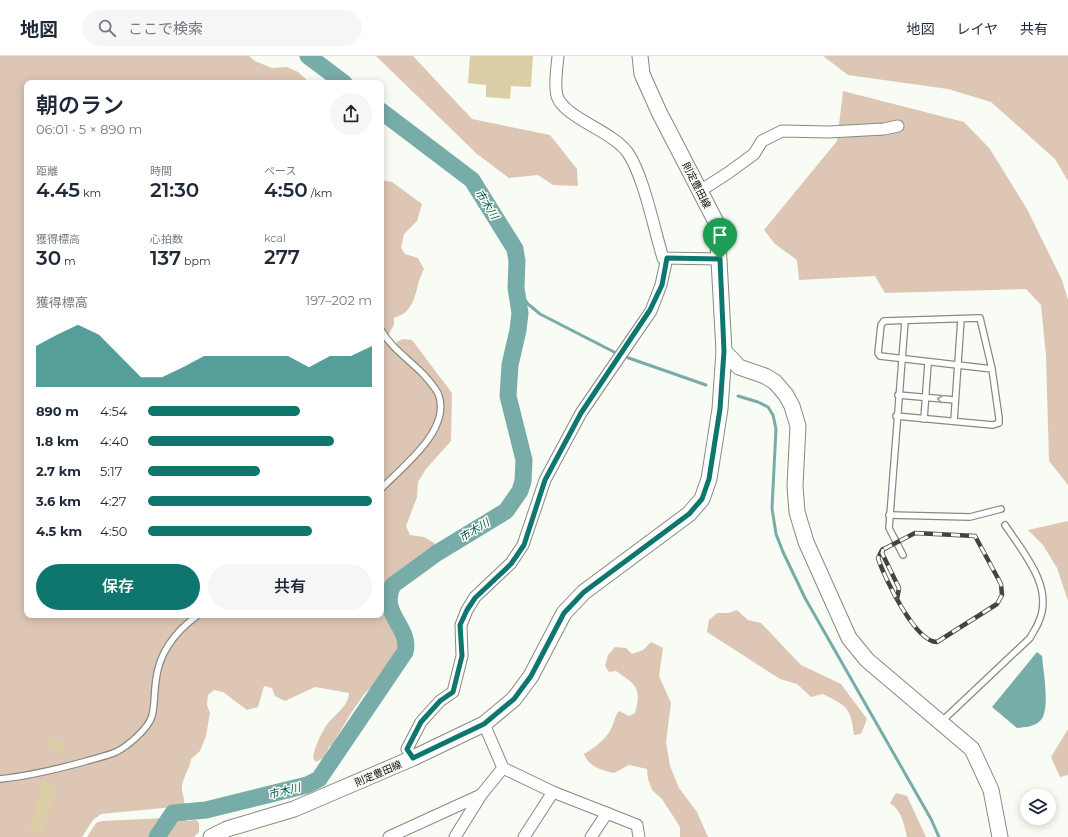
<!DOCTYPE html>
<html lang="ja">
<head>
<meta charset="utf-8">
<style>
  :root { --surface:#fff; --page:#f6f6f7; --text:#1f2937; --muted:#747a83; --line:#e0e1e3; --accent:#0f766e }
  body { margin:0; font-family:Montserrat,"Noto Sans JP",sans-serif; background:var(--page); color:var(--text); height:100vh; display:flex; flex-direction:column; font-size:15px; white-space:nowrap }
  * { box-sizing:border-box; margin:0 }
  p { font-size:13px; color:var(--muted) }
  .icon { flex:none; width:22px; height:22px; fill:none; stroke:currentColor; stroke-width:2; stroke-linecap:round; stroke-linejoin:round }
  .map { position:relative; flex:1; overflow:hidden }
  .panel { position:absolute; left:24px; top:24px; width:360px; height:538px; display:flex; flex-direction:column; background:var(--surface); border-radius:8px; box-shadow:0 2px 10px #0003 }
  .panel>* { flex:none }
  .controls { position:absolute; left:1020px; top:733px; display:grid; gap:8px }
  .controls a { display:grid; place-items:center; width:36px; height:36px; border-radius:50%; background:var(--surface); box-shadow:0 2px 10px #0003; font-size:20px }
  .pin { position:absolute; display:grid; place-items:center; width:34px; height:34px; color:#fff; margin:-41px -17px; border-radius:50% 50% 50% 0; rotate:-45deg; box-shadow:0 0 4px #0007 }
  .pin .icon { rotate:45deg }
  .round { display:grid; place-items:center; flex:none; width:42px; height:42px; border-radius:21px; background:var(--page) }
  .head { display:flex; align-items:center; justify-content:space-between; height:68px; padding:0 12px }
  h1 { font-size:22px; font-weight:600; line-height:30px }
  .stats { display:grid; grid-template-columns:repeat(3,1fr); gap:6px; height:68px; padding:4px 12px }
  .stats div { display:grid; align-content:center }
  .stats b { font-size:20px; font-weight:600 }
  .stats small { font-size:11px; font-weight:400 }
  .stats p { font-size:11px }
  .chart { height:112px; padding:8px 12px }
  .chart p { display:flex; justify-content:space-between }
  .chart svg { width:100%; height:72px; margin-top:4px; fill:var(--accent); opacity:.7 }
  .button { display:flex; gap:8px; margin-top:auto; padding:8px 12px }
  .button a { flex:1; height:46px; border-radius:24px; background:var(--accent); color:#fff; font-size:16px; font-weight:600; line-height:46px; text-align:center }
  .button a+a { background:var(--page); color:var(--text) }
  ul { padding:0 12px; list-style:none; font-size:13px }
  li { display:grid; grid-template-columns:64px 48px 1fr; align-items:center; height:30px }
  li i { height:10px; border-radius:5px; background:var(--accent) }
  header { display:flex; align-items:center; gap:24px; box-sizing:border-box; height:56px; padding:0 20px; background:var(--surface); border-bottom:1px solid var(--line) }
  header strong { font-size:19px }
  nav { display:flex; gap:22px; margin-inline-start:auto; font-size:14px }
  .search { width:280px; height:36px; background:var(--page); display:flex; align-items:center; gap:10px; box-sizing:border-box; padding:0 14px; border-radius:22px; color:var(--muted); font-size:15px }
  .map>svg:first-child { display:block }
  .green { fill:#ddc6b4 }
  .water { fill:#78aca8 }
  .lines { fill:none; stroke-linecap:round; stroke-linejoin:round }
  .stream { stroke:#78aca8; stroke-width:3 }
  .river { stroke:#78aca8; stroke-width:17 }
  .building { fill:#dbcea6 }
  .lane-casing { stroke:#878a83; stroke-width:8 }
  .street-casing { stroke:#878a83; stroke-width:13 }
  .secondary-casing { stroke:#878a83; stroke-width:17 }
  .lane { stroke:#fff; stroke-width:5.5 }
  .street { stroke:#fff; stroke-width:11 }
  .secondary { stroke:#fff; stroke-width:15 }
  .rail-casing { stroke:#424440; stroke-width:4.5 }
  .rail { stroke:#f8fcf4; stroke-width:3; stroke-dasharray:9; stroke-linecap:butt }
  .oneway { stroke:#9e9e9d }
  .route-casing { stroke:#fff; stroke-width:8 }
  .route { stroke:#0f766e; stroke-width:5 }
  .labels { text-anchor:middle; stroke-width:3; stroke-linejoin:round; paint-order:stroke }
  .street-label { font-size:10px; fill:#0c0d0a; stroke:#f8fcf4 }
  .water-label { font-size:11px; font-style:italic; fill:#0b5753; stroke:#f8fcf4 }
</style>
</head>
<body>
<header>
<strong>地図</strong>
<div class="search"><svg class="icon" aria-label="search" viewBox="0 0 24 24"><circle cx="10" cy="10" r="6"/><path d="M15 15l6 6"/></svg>ここで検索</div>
<nav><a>地図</a><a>レイヤ</a><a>共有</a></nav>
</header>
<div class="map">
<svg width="1068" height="781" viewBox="0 0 1068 781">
  <rect width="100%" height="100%" fill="#f8fcf4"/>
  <g class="green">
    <path d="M0,0H249L255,5L272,12L287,11L298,16L310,27H27V559H381V124L392,126L422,148L417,165L404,178L401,192L405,198L418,202L424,213C413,233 419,254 394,262V269L388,279L399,293L396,286L403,283L412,284L452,337L451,385L426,413L418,426L417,441L406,470L410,479L424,481L436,488L435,493C414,509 372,528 391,560C397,569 405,579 405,591L398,592L375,628L365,637L351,657L332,689L329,691L325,701L316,706L313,702C315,690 320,680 326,670C333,660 349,650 349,637L315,631L285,645L275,640L272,632L264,630L258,651L247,654L223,636L214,634L208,639L207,649L210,657L206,680L200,695L191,703C190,713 181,723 182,734C183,739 185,744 184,750L101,758L93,764L82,781H0Z"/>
    <path d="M376,0H413L472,63L550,79L577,113L578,130L553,129L538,119L509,122L477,98Z"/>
    <path d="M823,0H1068V125L1055,103L991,46L948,33L848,19Z"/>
    <path d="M843,35L964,66L990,93L1027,153L1062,224L1068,244V429L1049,405L1046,300L1041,249L1026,233L885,237L875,220L799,224L797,204L775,188L764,174L837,85Z"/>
    <path d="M1068,465V545L1057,512L1043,489L1028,474Z"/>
    <path d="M737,554L748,564L761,567L801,609L841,628L867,663L861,678L854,679C851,651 846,650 823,638L811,641L797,628L780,623L707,576L709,564L717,557H728Z"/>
    <path d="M651,586L663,592L659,620L671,647L666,686L670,710L679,732L697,756L708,781H680V771L662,743L652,734L648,723L647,713L629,709L614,717C601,714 589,711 584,698C594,692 604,685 610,675C614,668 614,661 619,655L629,660L635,657C642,631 636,629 616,615L609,616L605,610L608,599L615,591L626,592L632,598L643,594Z"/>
    <path d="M1068,673V719L1060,721L1051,701Z"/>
    <path d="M896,737L907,740L926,781H907C904,768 902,755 890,747Z"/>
    <path d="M186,760L187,765L196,764L199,767V776L194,781H163L177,764Z"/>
    <path d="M165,762L152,781H87L96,767L102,765Z"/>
  </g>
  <path class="water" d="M1037,596L1042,600C1043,614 1051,655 1040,665C1034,671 1025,671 1017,672L992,651Z"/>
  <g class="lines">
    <g class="stream">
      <path d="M516,232L528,248L540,258L618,298"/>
      <path d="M623,300L706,329"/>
      <path d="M738,340L758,346L768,351L773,359L776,373L772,452L776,478L783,496L805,542L931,763L939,781"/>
    </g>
    <g class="river">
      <path d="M308,0L344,27"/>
      <path d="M157,781L173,757L206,754L307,729L319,723L405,596C412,572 378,557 393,529L437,497L506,455L520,435L523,425L524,404L508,340L510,309L518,274L520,257L516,232L517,205L515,193L472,124L381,55"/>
    </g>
  </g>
  <g class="building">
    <path d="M470,0H533L531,31L511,30L510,43L486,41V29L468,27Z"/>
    <path d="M51,680L66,691L61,699L45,688Z"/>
    <path d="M44,725L57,730L42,779L29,775Z"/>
  </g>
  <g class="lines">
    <g class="lane-casing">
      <g id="lane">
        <path d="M381,274C392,293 410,304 425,320C429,325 437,333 439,340C450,375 403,410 381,433"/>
        <path d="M898,339L955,344"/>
        <path d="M896,360L993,369L999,367V362L992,313L980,262L884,265L881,269L878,297L880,300L992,313"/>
        <path d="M924,363L928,307"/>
        <path d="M954,365L961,263"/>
        <path d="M889,459L970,461L1001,453"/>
        <path d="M903,499L889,472L905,265"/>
        <path d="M941,666L1030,582C1033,576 1037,571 1039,565C1054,531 1023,496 1005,469"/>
        <path d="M0,723C30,720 58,713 87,705C96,702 107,700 116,696C128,690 148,673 152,660C155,649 154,635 156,624C159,596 176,575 198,559"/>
      </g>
    </g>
    <g class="street-casing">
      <g id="street">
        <path d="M558,0C557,12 554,28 557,40C564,62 613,75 628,97C644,121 654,173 663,202L720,203"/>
        <path d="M700,135L728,117L754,98L762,85L782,75L829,76L884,73L898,70"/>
        <path d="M484,668L503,712L553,736L637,769L639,781"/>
        <path d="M413,702L407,693L421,666L440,645L453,636L462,600L461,569L467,554L475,541L511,507L523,489L545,424L581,357L651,255L661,229L667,202"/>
        <path d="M389,781L481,739"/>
        <path d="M455,781L481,739L503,712"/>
        <path d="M524,781L553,736"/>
        <path d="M591,781L607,757"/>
      </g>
    </g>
    <g class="secondary-casing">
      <g id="secondary">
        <path d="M724,295L739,311L765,320L775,326L786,339L792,350L798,370L795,430L797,456L806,486L849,582L867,604L972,693L991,734L1000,781"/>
        <path d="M211,781L227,773L294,753L413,702L484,668L514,643L531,620L564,557L584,536L689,458L702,443L709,423L720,353L724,295L717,168L659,56L642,18L640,0"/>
      </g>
    </g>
    <use href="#lane" class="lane"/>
    <use href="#street" class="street"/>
    <use href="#secondary" class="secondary"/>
    <g class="rail-casing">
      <g id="rail">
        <path d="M915,477L975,480L1001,528L1002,539L997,548L937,586C915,586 884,521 878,502L882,494Z"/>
        <path d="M883,493L882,497L899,532L897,543"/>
      </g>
    </g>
    <use href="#rail" class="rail"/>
  </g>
  <defs><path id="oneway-chevron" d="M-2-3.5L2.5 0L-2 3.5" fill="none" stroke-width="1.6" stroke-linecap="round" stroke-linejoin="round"/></defs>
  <use class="oneway" href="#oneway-chevron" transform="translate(940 343) rotate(-174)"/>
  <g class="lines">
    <g class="route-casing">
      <path id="route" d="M667,202L720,203L724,295L720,353L709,423L702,443L689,458L584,536L564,557L531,620L514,643L484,668L413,702L407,693L421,666L440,645L453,636L462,600L460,569L467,554L475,542L511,508L524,489L545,424L581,357L650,254L662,229Z"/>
    </g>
    <use href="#route" class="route"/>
  </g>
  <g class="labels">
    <g class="street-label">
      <text transform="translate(697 129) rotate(63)" y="4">則定豊田線</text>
      <text transform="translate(378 717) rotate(-23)" y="4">則定豊田線</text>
    </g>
    <g class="water-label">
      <text transform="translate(487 148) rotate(58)" y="4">市木川</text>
      <text transform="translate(474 474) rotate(-31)" y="4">市木川</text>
      <text transform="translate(284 735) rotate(-14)" y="4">市木川</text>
    </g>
  </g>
</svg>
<div class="controls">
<a><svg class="icon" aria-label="layers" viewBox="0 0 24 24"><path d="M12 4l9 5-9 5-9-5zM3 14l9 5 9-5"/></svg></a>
</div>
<div class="pin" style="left:720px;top:203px;background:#1e9e55"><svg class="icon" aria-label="arrive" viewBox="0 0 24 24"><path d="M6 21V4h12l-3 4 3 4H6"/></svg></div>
<section class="panel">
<div class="head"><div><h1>朝のラン</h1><p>06:01 · 5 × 890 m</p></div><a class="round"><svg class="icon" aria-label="share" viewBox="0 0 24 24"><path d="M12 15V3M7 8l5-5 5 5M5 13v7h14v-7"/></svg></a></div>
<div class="stats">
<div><p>距離</p><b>4.45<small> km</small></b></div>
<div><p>時間</p><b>21:30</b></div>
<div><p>ペース</p><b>4:50<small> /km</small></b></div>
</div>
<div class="stats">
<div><p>獲得標高</p><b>30<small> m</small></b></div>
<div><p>心拍数</p><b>137<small> bpm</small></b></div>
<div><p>kcal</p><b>277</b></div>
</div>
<div class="chart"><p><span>獲得標高</span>197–202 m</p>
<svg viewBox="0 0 160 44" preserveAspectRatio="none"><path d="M0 44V19L10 12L20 6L30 12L40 25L50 38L60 38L70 32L80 25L90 25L100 25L110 25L120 25L130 32L140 25L150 25L160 19V44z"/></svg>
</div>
<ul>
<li><b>890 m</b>4:54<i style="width:68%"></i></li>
<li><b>1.8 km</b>4:40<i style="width:83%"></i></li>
<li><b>2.7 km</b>5:17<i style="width:50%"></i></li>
<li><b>3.6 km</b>4:27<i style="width:100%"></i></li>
<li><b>4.5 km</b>4:50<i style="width:73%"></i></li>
</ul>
<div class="button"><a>保存</a><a>共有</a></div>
</section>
</div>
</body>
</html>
